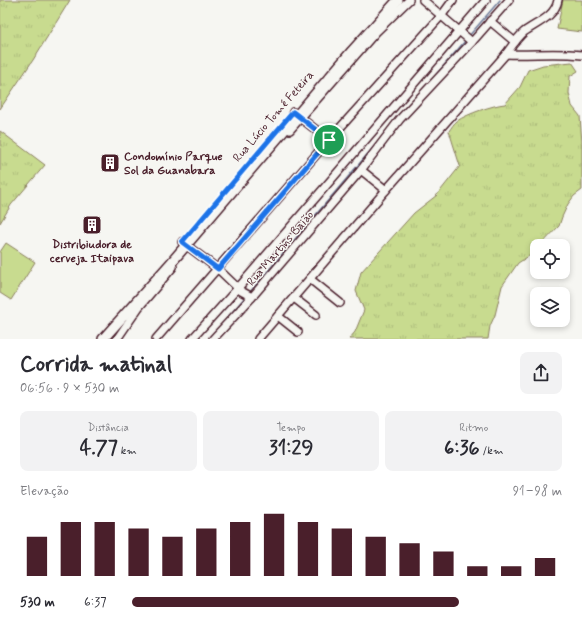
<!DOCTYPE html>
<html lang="pt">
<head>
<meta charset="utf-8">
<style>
  :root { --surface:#fff; --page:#f2f2f3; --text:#2b2b33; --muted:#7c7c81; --accent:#4a1f2b }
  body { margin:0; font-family:Mynerve,sans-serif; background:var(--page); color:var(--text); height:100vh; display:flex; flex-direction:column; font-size:15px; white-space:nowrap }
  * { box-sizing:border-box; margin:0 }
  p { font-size:13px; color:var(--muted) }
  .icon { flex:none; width:22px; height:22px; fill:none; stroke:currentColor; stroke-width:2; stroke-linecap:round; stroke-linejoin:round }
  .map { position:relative; height:339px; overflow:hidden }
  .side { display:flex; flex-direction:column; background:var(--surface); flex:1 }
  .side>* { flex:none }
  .buttons { position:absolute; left:530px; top:239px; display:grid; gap:8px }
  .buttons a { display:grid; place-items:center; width:40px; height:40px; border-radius:8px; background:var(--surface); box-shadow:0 2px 6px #0003; font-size:20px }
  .pin { position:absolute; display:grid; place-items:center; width:34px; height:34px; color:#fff; margin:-17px; border:2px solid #fff; border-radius:50%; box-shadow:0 1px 4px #0007 }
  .round { display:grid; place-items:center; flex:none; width:42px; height:42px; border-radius:8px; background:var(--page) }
  .headline { display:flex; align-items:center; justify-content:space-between; height:68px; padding:0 20px }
  h1 { font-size:22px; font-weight:700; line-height:30px }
  .metrics { display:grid; grid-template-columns:repeat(3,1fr); gap:6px; height:68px; padding:4px 20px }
  .metrics div { display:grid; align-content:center; border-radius:8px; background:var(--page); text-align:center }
  .metrics b { font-size:20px; font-weight:700 }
  .metrics small { font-size:11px; font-weight:400 }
  .metrics p { font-size:11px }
  .chart { height:112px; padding:8px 20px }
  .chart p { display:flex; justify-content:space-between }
  .chart svg { width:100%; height:72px; margin-top:4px; stroke:var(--accent); stroke-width:6 }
  ul { padding:0 20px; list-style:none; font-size:13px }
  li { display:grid; grid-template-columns:64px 48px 1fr; align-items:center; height:30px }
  li i { height:10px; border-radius:5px; background:var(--accent) }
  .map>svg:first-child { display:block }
  .grass { fill:url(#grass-tufts); stroke:#897d5d }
  .garden { fill:#c8db8f; stroke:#897d5d }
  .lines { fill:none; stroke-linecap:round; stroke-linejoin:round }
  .stream { stroke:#74809e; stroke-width:1.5 }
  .minor-casing { stroke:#4a1f2b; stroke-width:10 }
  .major-casing { stroke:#4a1f2b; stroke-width:12 }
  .minor { stroke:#f6f6f2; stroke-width:7 }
  .major { stroke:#f6f6f2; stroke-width:9 }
  .route-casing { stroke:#fff; stroke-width:8 }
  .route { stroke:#1a73e8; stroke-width:5 }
  .labels { text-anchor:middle; stroke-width:3; stroke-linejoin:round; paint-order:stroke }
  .street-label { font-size:12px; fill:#4a1f2b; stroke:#f6f6f2 }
  .poi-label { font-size:12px; font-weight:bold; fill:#4a1f2b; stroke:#f6f6f2; text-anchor:start }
</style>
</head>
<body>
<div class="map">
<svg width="582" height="339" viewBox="0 0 582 339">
  <defs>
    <pattern id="grass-tufts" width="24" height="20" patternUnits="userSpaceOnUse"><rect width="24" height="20" fill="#c8db8f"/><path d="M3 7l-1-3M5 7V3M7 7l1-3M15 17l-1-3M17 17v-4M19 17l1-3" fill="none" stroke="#adbc7c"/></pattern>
  </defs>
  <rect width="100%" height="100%" fill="#f6f6f2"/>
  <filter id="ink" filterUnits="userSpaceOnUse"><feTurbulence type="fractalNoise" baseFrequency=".025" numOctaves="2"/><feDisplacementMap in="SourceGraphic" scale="8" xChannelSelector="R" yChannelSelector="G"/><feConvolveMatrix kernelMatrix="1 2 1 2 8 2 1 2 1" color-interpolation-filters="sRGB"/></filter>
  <g filter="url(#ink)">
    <g class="grass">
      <path d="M0,0H70L33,60L0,109Z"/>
      <path d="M572,62L578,71L570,76L569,93L572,106L580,116L582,143V190L574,196L568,204L562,217L559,226L540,246H537V249L532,254L518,263L502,286L495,315L490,326L488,339H349L355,332L364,310L356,291L361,272L414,213L437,195L460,166L449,131C451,128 454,123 457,121C467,114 493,105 505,104L520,87L528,70L543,65Z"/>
      <path d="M0,131L45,165L11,205L0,223Z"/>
    </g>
    <g class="garden">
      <path d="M563,0H582V32L557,29Z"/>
      <path d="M6,243L35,262L11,300L0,293V252Z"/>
    </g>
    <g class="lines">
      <g class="stream">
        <path d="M468,37L500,0"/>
        <path d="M427,85L466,40"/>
        <path d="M250,292L377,143"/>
        <path d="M222,324L246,296"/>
      </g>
      <g class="minor-casing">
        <g id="minor">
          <path d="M423,0L472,42"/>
          <path d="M490,21L515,42"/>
          <path d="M506,54C532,55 557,52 582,55"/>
          <path d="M293,112L329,140"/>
          <path d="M290,130L376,32L409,0"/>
          <path d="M361,170L386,190"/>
          <path d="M182,242L218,269L241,291L252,297"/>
          <path d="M310,279L340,303"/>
          <path d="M294,298L316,315"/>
          <path d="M278,316L298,332"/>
          <path d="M117,339L139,307L173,267"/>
          <path d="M156,339L329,140L442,15L453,0"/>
          <path d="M192,339L238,288L486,0"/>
          <path d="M213,339L252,297L361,170L400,119L472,42L509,0"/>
          <path d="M258,339L386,190L506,54C512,46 517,38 524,32C536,23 555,17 558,0"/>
        </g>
      </g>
      <g class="major-casing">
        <path id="major" d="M103,339L170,264L352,51L398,0"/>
      </g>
      <use href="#minor" class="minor"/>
      <use href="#major" class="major"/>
    </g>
  </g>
  <g class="lines" filter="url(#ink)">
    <g class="route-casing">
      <path id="route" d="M293,112L329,140L218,269L182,242Z"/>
    </g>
    <use href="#route" class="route"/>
  </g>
  <defs>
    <g id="building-square" transform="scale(1)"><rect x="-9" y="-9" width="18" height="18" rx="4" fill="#4a1f2b" stroke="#f6f6f2"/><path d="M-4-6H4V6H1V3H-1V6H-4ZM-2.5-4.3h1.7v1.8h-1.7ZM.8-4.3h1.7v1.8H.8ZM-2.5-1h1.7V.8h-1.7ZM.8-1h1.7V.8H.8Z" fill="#fff"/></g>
  </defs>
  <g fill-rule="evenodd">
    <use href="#building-square" x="110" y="163"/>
    <use href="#building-square" x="92" y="225"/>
  </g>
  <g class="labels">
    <g class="street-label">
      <text transform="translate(273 116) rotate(-49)" y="4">Rua Lúcio Tomé Feteira</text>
      <text transform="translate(280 248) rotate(-49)" y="4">Rua Martins Baião</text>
    </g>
    <g class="poi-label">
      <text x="124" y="160">Condomínio Parque<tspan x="124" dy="14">Sol da Guanabara</tspan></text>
      <text x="92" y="248" text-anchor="middle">Distribiudora de<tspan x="92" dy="14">cerveja Itaipava</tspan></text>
    </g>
  </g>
</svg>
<div class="buttons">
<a><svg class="icon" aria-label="locate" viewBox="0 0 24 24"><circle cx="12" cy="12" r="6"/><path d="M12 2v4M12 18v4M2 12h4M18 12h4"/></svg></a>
<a><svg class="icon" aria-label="layers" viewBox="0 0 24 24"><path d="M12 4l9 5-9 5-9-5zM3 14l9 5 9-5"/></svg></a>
</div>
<div class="pin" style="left:329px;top:140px;background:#1e9e55"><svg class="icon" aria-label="arrive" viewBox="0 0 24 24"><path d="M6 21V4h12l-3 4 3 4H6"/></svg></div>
</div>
<section class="side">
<div class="headline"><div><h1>Corrida matinal</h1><p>06:56 · 9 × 530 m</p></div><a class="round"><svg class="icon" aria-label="share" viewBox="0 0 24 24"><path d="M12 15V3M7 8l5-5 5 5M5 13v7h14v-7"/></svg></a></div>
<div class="metrics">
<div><p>Distância</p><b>4.77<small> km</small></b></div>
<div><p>Tempo</p><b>31:29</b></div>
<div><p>Ritmo</p><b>6:36<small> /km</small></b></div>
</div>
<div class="chart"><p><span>Elevação</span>91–98 m</p>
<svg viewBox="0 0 160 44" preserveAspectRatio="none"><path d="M5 44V20M15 44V11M25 44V11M35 44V15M45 44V20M55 44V15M65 44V11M75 44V6M85 44V11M95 44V15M105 44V20M115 44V24M125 44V29M135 44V38M145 44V38M155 44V33"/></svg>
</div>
<ul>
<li><b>530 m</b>6:37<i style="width:76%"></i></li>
</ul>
</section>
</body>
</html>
